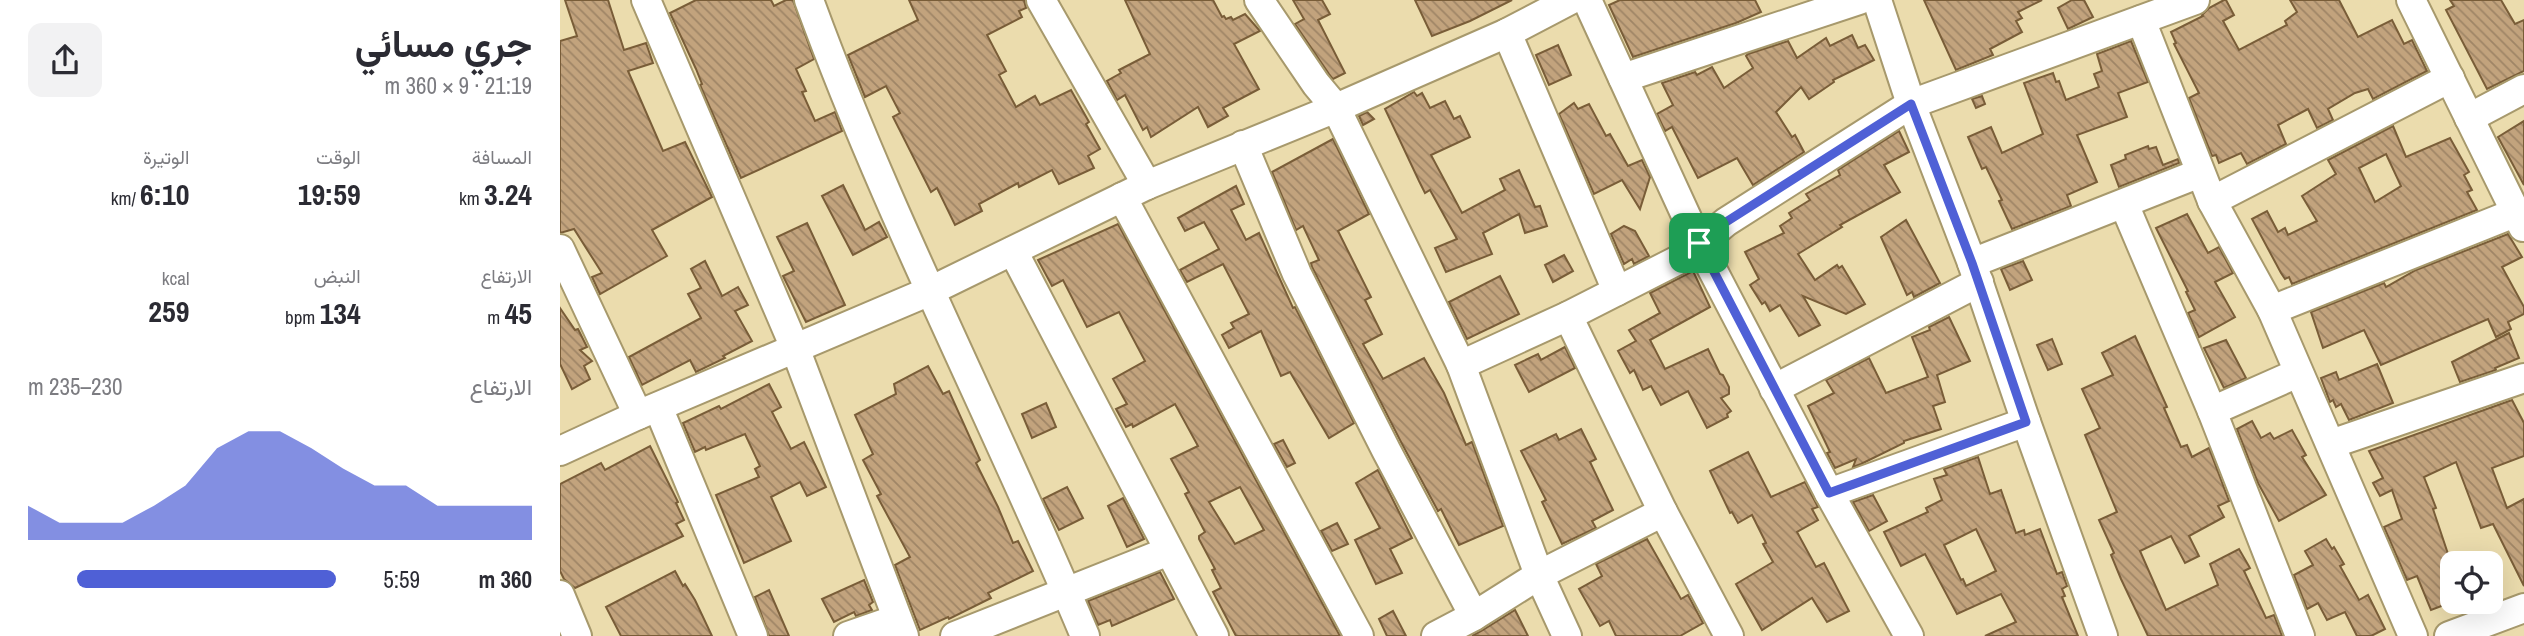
<!DOCTYPE html>
<html lang="ar">
<head>
<meta charset="utf-8">
<style>
  :root { --surface:#fff; --page:#f2f2f3; --text:#2b2b33; --muted:#7c7c81; --accent:#4f60d6 }
  body { margin:0; font-family:"Archivo Narrow",Vazirmatn,sans-serif; background:var(--page); color:var(--text); direction:rtl; height:100vh; display:flex; flex-direction:column; font-size:26px; white-space:nowrap }
  * { box-sizing:border-box; margin:0 }
  p { font-size:23px; color:var(--muted) }
  .icon { flex:none; width:38px; height:38px; fill:none; stroke:currentColor; stroke-width:2; stroke-linecap:round; stroke-linejoin:round }
  .map { position:relative; flex:1; overflow:hidden; direction:ltr }
  .sheet { display:flex; flex-direction:column; background:var(--surface); width:560px }
  .sheet>* { flex:none }
  .buttons { position:absolute; left:1880px; top:551px; display:grid; gap:14px }
  .buttons a { display:grid; place-items:center; width:63px; height:63px; border-radius:14px; background:var(--surface); box-shadow:0 7px 28px #0002; font-size:35px }
  .pin { position:absolute; display:grid; place-items:center; width:60px; height:60px; color:#fff; margin:-30px; border-radius:14px; box-shadow:0 4px 10px #0006 }
  .round { display:grid; place-items:center; flex:none; width:74px; height:74px; border-radius:14px; background:var(--page) }
  .overview { display:flex; align-items:center; justify-content:space-between; height:119px; padding:0 28px }
  h1 { font-size:38px; font-weight:700; line-height:52px }
  .figures { display:grid; grid-template-columns:repeat(3,1fr); gap:10px; height:119px; padding:7px 28px }
  .figures div { display:grid; align-content:center }
  .figures b { font-size:30px; font-weight:700 }
  .figures small { font-size:19px; font-weight:400 }
  .figures p { font-size:19px }
  .chart { height:196px; padding:14px 28px }
  .chart p { display:flex; justify-content:space-between }
  .chart svg { width:100%; height:126px; margin-top:7px; fill:var(--accent); opacity:.7 }
  ul { padding:0 28px; list-style:none; font-size:23px }
  li { display:grid; grid-template-columns:112px 84px 1fr; align-items:center; height:52px }
  li i { height:18px; border-radius:9px; background:var(--accent) }
  main { display:flex; flex:1; min-height:0 }
  .map>svg:first-child { display:block }
  .building { fill:url(#building-back-hatch); stroke:#795d38; stroke-width:2; fill-rule:evenodd }
  .lines { fill:none; stroke-linecap:round; stroke-linejoin:round }
  .minor-casing { stroke:#a7996c; stroke-width:32 }
  .minor { stroke:#fff; stroke-width:28 }
  .route-casing { stroke:#fff; stroke-width:14 }
  .route { stroke:#4f60d6; stroke-width:9 }
</style>
</head>
<body>
<main>
<div class="map">
<svg width="1964" height="636" viewBox="0 0 1964 636">
  <defs>
    <pattern id="building-back-hatch" width="6" height="6" patternUnits="userSpaceOnUse" patternTransform="scale(1.75)"><rect width="6" height="6" fill="#c2a37d"/><path d="M-1 5l2 2M0 0l6 6M5-1l2 2" fill="none" stroke="#9f8566"/></pattern>
  </defs>
  <rect width="100%" height="100%" fill="#ebdcad"/>
  <g class="building">
    <path d="M5,0H48L64,50L86,43L93,63L68,71L103,151L125,142L152,197L92,230L107,256L40,294L32,277L42,273L14,229L0,233V41L17,36Z"/>
    <path d="M136,0H211L214,6L226,0H233L254,59L236,69L246,91L242,92L255,121L275,112L282,131L181,178L140,85L142,84L136,69L110,13Z"/>
    <path d="M349,0H464L466,8L459,11L462,17L427,35L446,71L439,75L456,107L475,96L480,105L511,90L529,122L526,124L540,149L528,156L534,168L499,184L492,170L459,187L458,183L419,204L422,211L395,225L377,188L371,192L333,117L340,113L326,86L305,97L288,55L358,20Z"/>
    <path d="M565,0H653L662,17L664,16L666,19L671,17L673,20L685,14L700,31L674,44L699,89L663,108L668,116L648,127L638,107L591,137L587,127L583,130L565,95L557,100L547,81L561,73L559,70L590,54Z"/>
    <path d="M733,0H762L770,14L758,20L785,73L773,79L769,74L735,24L744,19Z"/>
    <path d="M855,0H952L910,21L872,36Z"/>
    <path d="M1060,0H1195L1201,12L1176,23L1073,57L1049,5Z"/>
    <path d="M1364,0H1482L1458,12L1462,18L1456,21L1462,32L1430,49L1433,55L1396,70Z"/>
    <path d="M1512,0H1524L1533,17L1508,29L1498,8Z"/>
    <path d="M1664,0H1666L1674,15L1663,21L1679,50L1727,25L1725,21L1737,12L1730,0H1779L1798,37L1832,20L1844,44L1852,40L1867,71L1813,99L1808,89L1795,93L1768,109L1773,120L1757,128L1748,109L1718,125L1726,144L1687,164L1681,153L1659,163L1656,155L1652,156L1629,98L1639,93L1614,44L1616,43L1611,32L1643,16L1642,15L1649,8Z"/>
    <path d="M1890,0H1941L1955,24L1964,20V71L1927,89L1886,10L1894,6Z"/>
    <path d="M1292,35L1298,48L1305,45L1314,60L1273,80L1274,82L1249,99L1241,87L1216,112L1232,137L1235,135L1244,152L1193,185L1177,158L1138,178L1112,127L1105,131L1097,114L1113,105L1102,83L1135,72L1137,75L1152,67L1164,88L1193,68L1186,56L1188,54L1228,41L1237,58L1266,38L1270,46Z"/>
    <path d="M1571,41L1588,82L1558,93L1567,117L1517,135L1537,182L1507,195L1511,206L1452,229L1439,201L1442,200L1426,167L1422,169L1408,137L1431,127L1442,153L1483,134L1464,83L1493,73L1496,82L1499,81L1506,100L1539,87L1534,74L1542,71L1537,54Z"/>
    <path d="M998,45L1011,75L989,85L976,55Z"/>
    <path d="M854,92L857,96L862,93L870,108L885,101L894,119L900,116L910,137L871,155L902,213L945,190L940,179L959,170L975,207L980,206L987,226L965,233L959,214L923,233L932,254L886,272L875,248L897,239L870,190L865,193L859,181L825,109Z"/>
    <path d="M1422,96L1425,104L1416,108L1412,99Z"/>
    <path d="M1014,103L1018,109L1029,104L1046,136L1050,134L1068,166L1082,160L1090,177L1080,209L1062,180L1034,194L999,114Z"/>
    <path d="M807,112L814,119L803,125L799,116Z"/>
    <path d="M1964,121V185L1938,137Z"/>
    <path d="M1833,126L1846,157L1890,138L1909,172L1904,175L1912,190L1907,192L1917,210L1732,284L1729,277L1725,279L1721,273L1692,219L1707,211L1718,232L1725,228L1728,235L1757,221L1742,196L1776,174L1768,160ZM1826,154L1841,186L1815,202L1799,168Z"/>
    <path d="M1339,131L1349,152L1324,165L1340,192L1280,225L1282,227L1238,254L1255,280L1277,265L1279,268L1282,266L1305,304L1286,314L1243,296L1260,325L1239,336L1220,305L1210,311L1205,302L1202,304L1190,285L1199,279L1185,252L1224,233L1220,226L1232,218L1229,213L1250,200L1246,194L1280,175L1278,170Z"/>
    <path d="M773,139L809,214L778,231L811,297L805,300L822,334L803,344L823,379L864,358L884,393L906,445L912,442L943,526L899,545L881,509L878,511L841,442L752,267L751,263L759,260L743,226L736,230L712,172Z"/>
    <path d="M1588,146L1589,149L1596,147L1603,165L1618,159L1619,163L1559,187L1551,165L1566,159L1565,155Z"/>
    <path d="M283,185L305,230L319,222L327,237L293,255L262,196Z"/>
    <path d="M676,186L684,204L671,210L686,240L699,233L733,308L735,307L794,423L769,438L730,372L721,376L701,331L669,348L662,335L674,328L671,323L689,314L663,264L627,282L620,270L659,249L644,222L625,231L618,218Z"/>
    <path d="M1627,214L1648,253L1659,247L1673,273L1655,282L1675,317L1639,337L1628,313L1635,310L1626,292L1628,291L1596,228Z"/>
    <path d="M1346,220L1380,283L1354,297L1352,292L1347,295L1321,237Z"/>
    <path d="M247,223L285,305L246,322L223,276L234,271L217,237Z"/>
    <path d="M558,224L780,636H676L653,592L661,588L652,570L655,569L639,539V536L645,532L625,494L629,492L611,459L638,446L615,404L573,427L572,424L566,427L556,409L567,404L553,379L585,361L559,312L527,327L503,280L492,286L478,260ZM680,487L704,530L675,544L649,502Z"/>
    <path d="M1064,226L1075,231L1089,256L1074,264L1072,259L1064,264L1051,234Z"/>
    <path d="M1948,234L1962,257L1942,267L1964,307V314L1948,322L1951,329L1936,337L1928,319L1821,365L1804,330L1763,348L1751,312L1824,283L1826,287L1856,270Z"/>
    <path d="M1004,255L1013,271L993,282L985,265Z"/>
    <path d="M145,261L162,296L178,287L188,305L175,311L192,341L163,356L165,358L136,372L130,360L82,385L69,357L141,318L128,294L141,288L131,269Z"/>
    <path d="M1463,261L1472,280L1450,290L1441,269Z"/>
    <path d="M1133,271L1150,307L1090,340L1105,369L1148,349L1160,374L1163,375L1169,387V394L1161,398L1171,411L1167,414L1168,417L1147,428L1128,391L1101,405L1091,386L1083,390L1074,370L1070,373L1058,351L1076,341L1069,330L1100,313L1090,293Z"/>
    <path d="M940,276L959,314L907,339L889,302Z"/>
    <path d="M0,308L15,330L18,329L27,347L20,350L32,361L24,366L30,379L12,389L0,364Z"/>
    <path d="M1389,317L1410,361L1377,375L1385,402L1373,406L1381,429L1344,441V443L1301,464L1293,467L1296,459L1275,468L1267,453L1270,452L1248,406L1274,393L1266,380L1309,358L1326,393L1368,377L1352,337L1370,330L1369,327Z"/>
    <path d="M1949,333L1959,358L1935,368L1936,370L1900,382L1892,362Z"/>
    <path d="M1575,336L1607,407L1604,408L1621,447L1627,445L1632,457L1649,448L1669,501L1658,506L1664,517L1629,536L1639,556L1625,563L1611,536L1580,551L1606,610L1658,585L1650,564L1679,549L1690,568L1684,571L1706,618L1714,615L1722,636H1588L1561,579L1551,555L1554,553L1539,520L1557,512L1525,435L1540,428L1522,389L1553,375L1542,353Z"/>
    <path d="M1492,339L1502,364L1488,370L1477,345Z"/>
    <path d="M1666,340L1686,378L1664,388L1644,348Z"/>
    <path d="M1005,347L1015,368L969,392L955,365L978,354L981,360Z"/>
    <path d="M1817,364L1833,403L1789,420L1781,404L1776,407L1773,400L1770,402L1761,378L1776,372L1779,380Z"/>
    <path d="M368,366L383,394L389,391L420,460L416,463L438,507L453,543L458,541L473,571L428,593L431,598L389,619L388,617L360,630L335,565L350,557L317,496L321,494L303,460L313,454L295,415L336,394L334,384Z"/>
    <path d="M209,384L221,407L212,412L231,449L244,442L266,487L247,496L240,482L211,497L231,541L184,563L156,495L199,477L195,469L200,466L185,434L146,450L145,447L135,452L123,423L159,406L161,409Z"/>
    <path d="M1952,400L1964,423V456L1932,468L1947,508L1964,499V586L1933,524L1921,528L1896,462L1864,477L1876,508L1873,509L1892,566V602L1871,610L1857,576L1847,580L1824,527L1842,519L1832,490L1820,496L1813,483L1823,478L1809,451Z"/>
    <path d="M486,403L496,427L472,438L462,414Z"/>
    <path d="M1692,421L1701,438L1710,433L1714,439L1732,430L1746,455L1742,457L1766,495L1719,521L1698,483L1677,429Z"/>
    <path d="M1021,429L1036,459L1030,462L1053,510L1032,521L1036,528L1002,544L982,502L986,500L961,451L996,434L999,440Z"/>
    <path d="M723,440L735,463L727,467L714,444Z"/>
    <path d="M90,446L118,502L116,503L124,520L116,524L123,536L15,588L4,579L0,571V484L41,463L45,470Z"/>
    <path d="M1188,452L1211,497L1245,482L1258,507L1252,509L1258,520L1237,532L1256,567L1264,563L1289,611L1267,622L1252,598L1202,630L1176,584L1213,562L1203,544L1206,543L1192,515L1178,523L1172,512L1170,513L1150,471Z"/>
    <path d="M1418,457L1430,494L1441,490L1456,533L1464,530L1465,535L1480,529L1497,574L1502,572L1507,586L1502,589L1505,596L1502,597L1518,636H1425L1456,622L1441,594L1397,614L1365,554L1341,566L1324,532L1368,512L1366,508L1382,500L1374,479L1387,475L1384,469ZM1416,529L1436,571L1406,586L1403,579L1401,580L1384,545Z"/>
    <path d="M818,470L852,538L830,549L842,573L816,584L795,540L820,528L796,483Z"/>
    <path d="M507,487L523,518L499,530L483,499Z"/>
    <path d="M1313,495L1327,521L1309,531L1293,502Z"/>
    <path d="M563,498L584,539L567,547L548,506Z"/>
    <path d="M777,523L788,544L772,551L761,531Z"/>
    <path d="M1087,539L1121,599L1128,595L1143,623L1120,636H1056L1049,621L1040,626L1019,589L1042,576L1036,564Z"/>
    <path d="M1766,539L1772,549L1774,547L1784,564L1780,566L1799,600L1808,595L1825,629L1811,636H1797L1785,612L1767,620L1758,603L1747,609L1734,575L1753,565L1745,551Z"/>
    <path d="M115,571L123,586L125,584L135,600L152,636H61L46,607Z"/>
    <path d="M600,572L614,599L552,626L550,620L538,625L528,601Z"/>
    <path d="M304,580L313,602L309,605L312,610L296,616L294,612L274,622L262,599Z"/>
    <path d="M209,590L229,636H209L195,597Z"/>
    <path d="M955,610L968,636H912L923,630Z"/>
    <path d="M833,611L846,636H827L819,619Z"/>
  </g>
  <g class="lines">
    <g class="minor-casing">
      <g id="minor">
        <path d="M86,0L235,348L344,636"/>
        <path d="M249,0C328,217 436,423 525,636"/>
        <path d="M481,0L587,185"/>
        <path d="M699,0L756,84L776,108L901,365L979,575L1007,636"/>
        <path d="M1027,0L1139,244L1269,493L1349,636"/>
        <path d="M1317,0L1351,104L1412,263L1466,422L1543,636"/>
        <path d="M1851,0L1963,227"/>
        <path d="M1581,20L1652,201L1712,310L1853,636"/>
        <path d="M947,33L1057,291"/>
        <path d="M1063,78L1299,0"/>
        <path d="M1909,118L1964,89"/>
        <path d="M683,145L737,274L826,450L914,616"/>
        <path d="M562,197L799,636"/>
        <path d="M1652,201L1890,78"/>
        <path d="M1564,204L1652,411L1740,636"/>
        <path d="M0,249L78,415"/>
        <path d="M453,251L654,636"/>
        <path d="M1412,263L1640,173"/>
        <path d="M1712,310L1957,212"/>
        <path d="M1008,316L1103,512L1169,636"/>
        <path d="M901,365L1008,316L1124,257L1166,222L1351,104L1635,0"/>
        <path d="M1214,389L1419,282"/>
        <path d="M98,407L193,636"/>
        <path d="M1652,411L1738,373"/>
        <path d="M1771,444L1964,378"/>
        <path d="M0,451L78,415L370,291L587,185L776,108L947,33L1010,0"/>
        <path d="M1269,493L1466,422"/>
        <path d="M0,595L17,636"/>
        <path d="M288,636L337,619"/>
        <path d="M395,636L609,551"/>
        <path d="M876,636L914,616L979,575L1103,512"/>
        <path d="M1889,636L1964,608"/>
      </g>
    </g>
    <use href="#minor" class="minor"/>
  </g>
  <g class="lines">
    <g class="route-casing">
      <path id="route" d="M1351,104L1412,263L1466,422L1269,493L1139,243L1166,222Z"/>
    </g>
    <use href="#route" class="route"/>
  </g>
</svg>
<div class="buttons">
<a><svg class="icon" aria-label="locate" viewBox="0 0 24 24"><circle cx="12" cy="12" r="6"/><path d="M12 2v4M12 18v4M2 12h4M18 12h4"/></svg></a>
</div>
<div class="pin" style="left:1139px;top:243px;background:#1e9e55"><svg class="icon" aria-label="arrive" viewBox="0 0 24 24"><path d="M6 21V4h12l-3 4 3 4H6"/></svg></div>
</div>
<section class="sheet">
<div class="overview"><div><h1>جري مسائي</h1><p>21:19 · 9 × 360 m</p></div><a class="round"><svg class="icon" aria-label="share" viewBox="0 0 24 24"><path d="M12 15V3M7 8l5-5 5 5M5 13v7h14v-7"/></svg></a></div>
<div class="figures">
<div><p>المسافة</p><b>3.24<small> km</small></b></div>
<div><p>الوقت</p><b>19:59</b></div>
<div><p>الوتيرة</p><b>6:10<small> /km</small></b></div>
</div>
<div class="figures">
<div><p>الارتفاع</p><b>45<small> m</small></b></div>
<div><p>النبض</p><b>134<small> bpm</small></b></div>
<div><p>kcal</p><b>259</b></div>
</div>
<div class="chart"><p><span>الارتفاع</span>230–235 m</p>
<svg viewBox="0 0 160 44" preserveAspectRatio="none"><path d="M0 44V32L10 38L20 38L30 38L40 32L50 25L60 12L70 6L80 6L90 12L100 19L110 25L120 25L130 32L140 32L150 32L160 32V44z"/></svg>
</div>
<ul>
<li><b>360 m</b>5:59<i style="width:84%"></i></li>
</ul>
</section>
</main>
</body>
</html>
